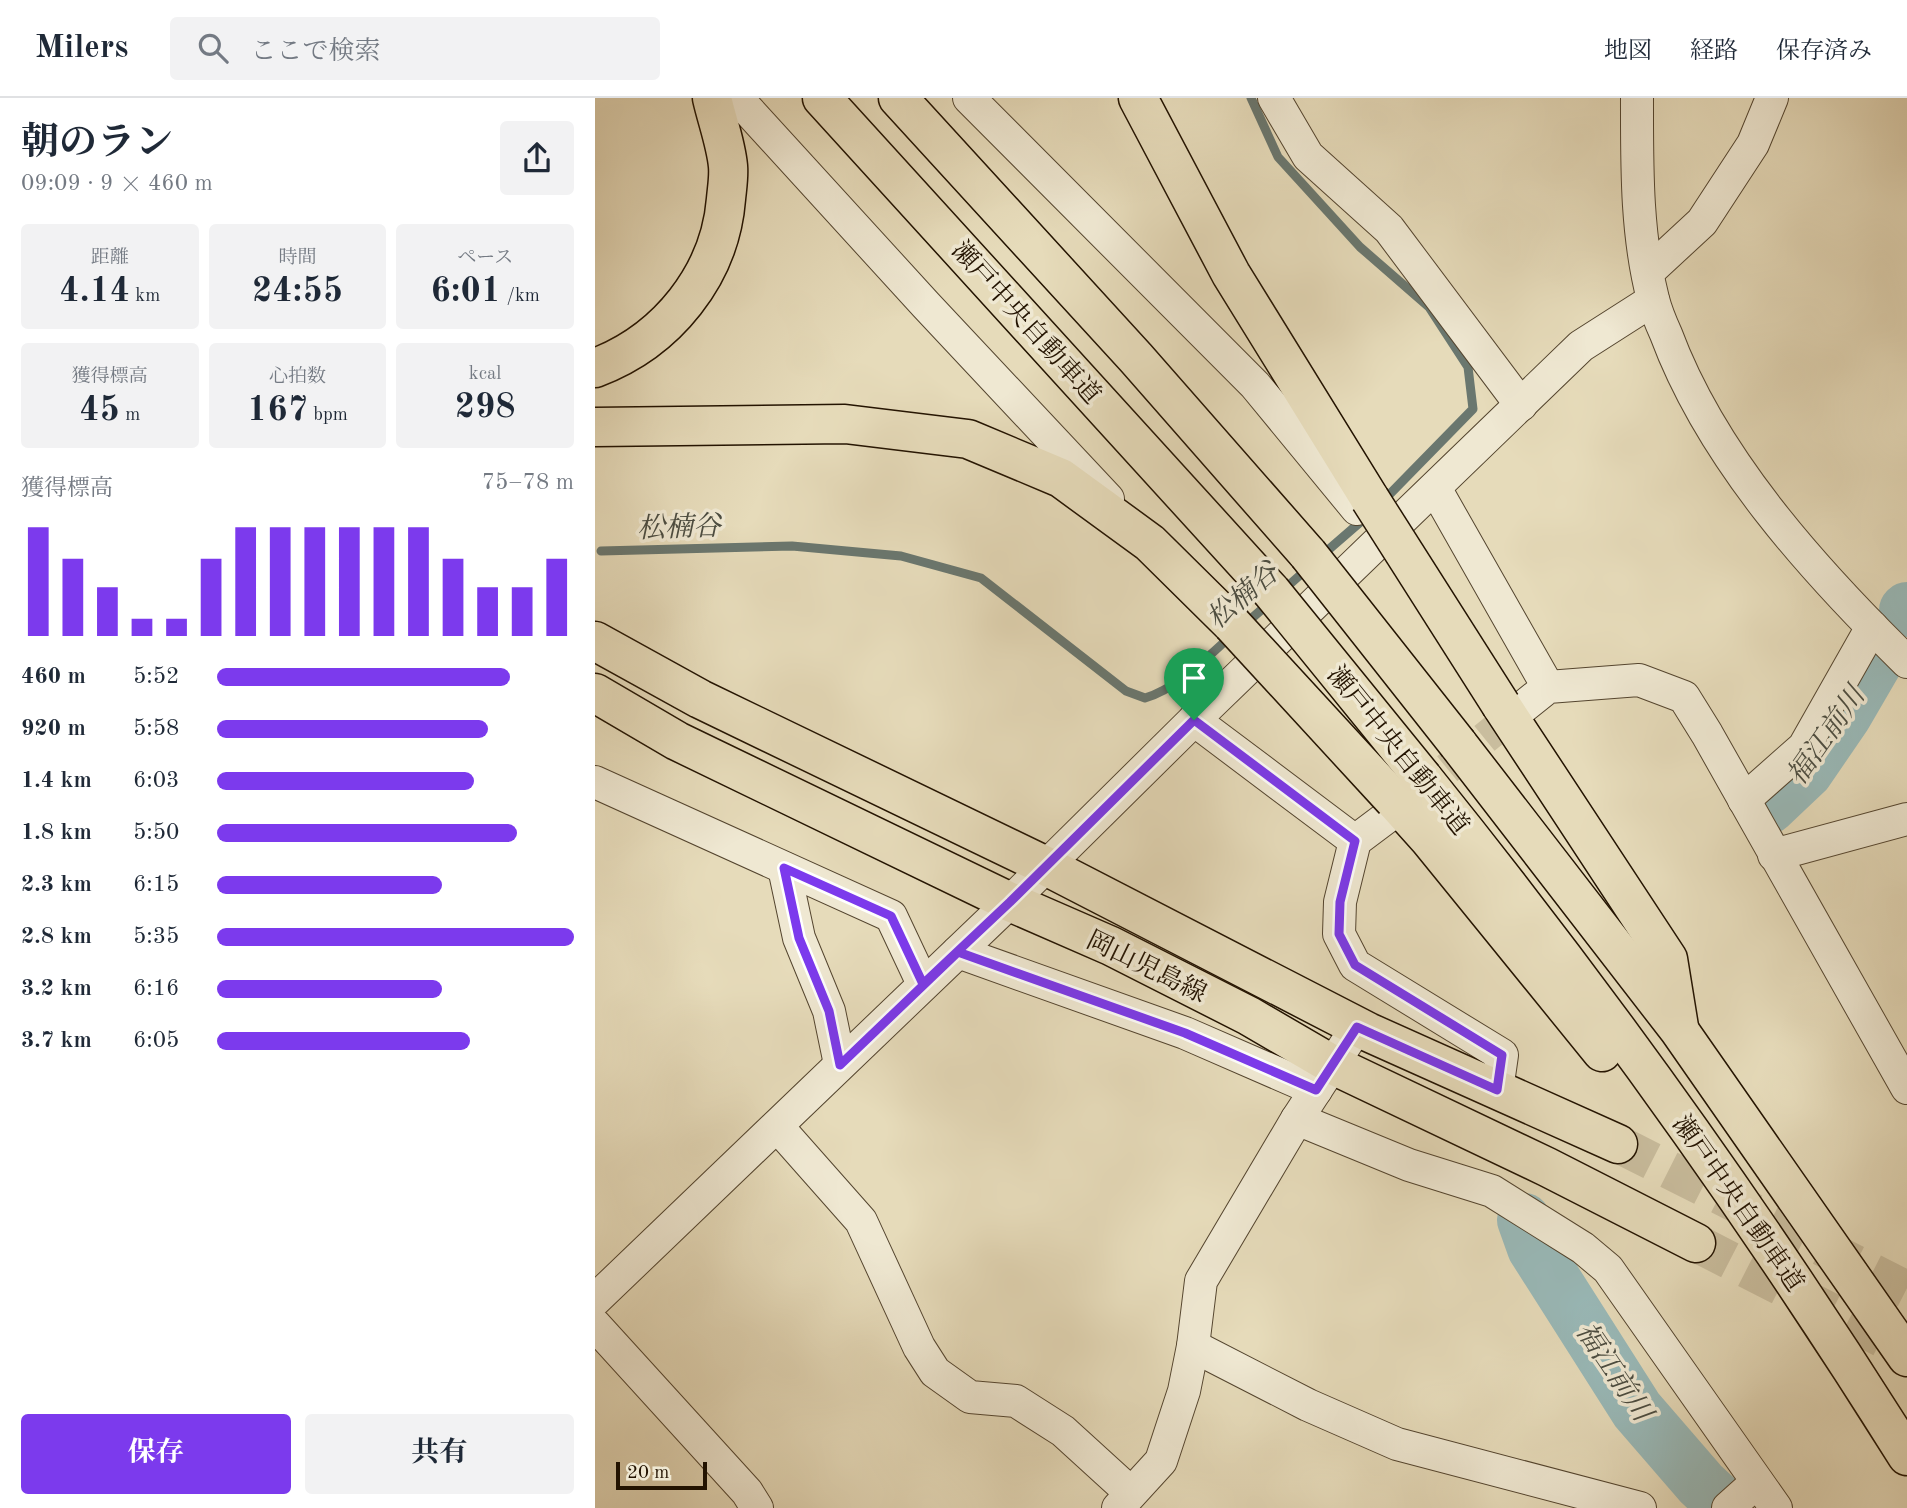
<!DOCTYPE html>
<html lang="ja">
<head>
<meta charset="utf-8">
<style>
  :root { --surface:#fff; --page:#f2f2f3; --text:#1f2937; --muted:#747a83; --line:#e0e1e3; --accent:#7c3aed }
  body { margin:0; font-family:"Old Standard TT","Noto Serif JP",serif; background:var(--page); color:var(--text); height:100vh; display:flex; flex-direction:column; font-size:26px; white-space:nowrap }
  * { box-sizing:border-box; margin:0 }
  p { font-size:23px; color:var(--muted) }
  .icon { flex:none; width:38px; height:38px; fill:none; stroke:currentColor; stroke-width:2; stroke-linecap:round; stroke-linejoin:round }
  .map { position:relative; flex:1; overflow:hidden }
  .side { display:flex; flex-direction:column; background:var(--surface); width:595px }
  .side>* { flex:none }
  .scale { position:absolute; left:21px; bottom:18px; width:91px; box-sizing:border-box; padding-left:7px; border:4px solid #231301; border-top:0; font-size:19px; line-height:24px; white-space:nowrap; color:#231301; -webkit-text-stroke:5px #efe8d2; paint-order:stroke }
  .pin { position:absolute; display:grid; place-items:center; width:60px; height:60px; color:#fff; margin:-72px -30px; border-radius:50% 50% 50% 0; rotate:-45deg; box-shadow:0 0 7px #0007 }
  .pin .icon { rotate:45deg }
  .round { display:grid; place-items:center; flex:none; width:74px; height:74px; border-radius:7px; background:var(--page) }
  .head { display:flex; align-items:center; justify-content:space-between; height:119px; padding:0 21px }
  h1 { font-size:38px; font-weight:700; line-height:52px }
  .stats { display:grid; grid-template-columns:repeat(3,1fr); gap:10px; height:119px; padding:7px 21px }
  .stats div { display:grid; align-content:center; border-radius:7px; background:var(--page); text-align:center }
  .stats b { font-size:35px; font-weight:700 }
  .stats small { font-size:19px; font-weight:400 }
  .stats p { font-size:19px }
  .chart { height:196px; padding:14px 21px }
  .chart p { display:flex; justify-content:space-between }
  .chart svg { width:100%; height:126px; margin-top:7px; stroke:var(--accent); stroke-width:6 }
  .button { display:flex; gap:14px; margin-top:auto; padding:14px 21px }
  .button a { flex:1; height:80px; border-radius:7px; background:var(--accent); color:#fff; font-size:28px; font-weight:700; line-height:80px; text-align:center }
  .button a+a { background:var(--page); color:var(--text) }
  ul { padding:0 21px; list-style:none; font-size:23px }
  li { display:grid; grid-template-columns:112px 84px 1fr; align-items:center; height:52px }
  li i { height:18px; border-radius:9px; background:var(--accent) }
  header { display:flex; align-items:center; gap:42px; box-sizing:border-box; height:98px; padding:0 35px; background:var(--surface); border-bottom:2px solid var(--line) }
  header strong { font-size:33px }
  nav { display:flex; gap:38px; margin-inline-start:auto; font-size:24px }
  .search { width:490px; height:63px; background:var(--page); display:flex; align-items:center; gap:18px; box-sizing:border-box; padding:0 24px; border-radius:7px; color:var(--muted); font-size:26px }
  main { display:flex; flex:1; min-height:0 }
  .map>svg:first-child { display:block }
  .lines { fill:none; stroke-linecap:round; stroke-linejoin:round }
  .stream { stroke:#6a776f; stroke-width:9 }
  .river { stroke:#99b9b8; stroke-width:54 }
  .minor-tunnel { stroke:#c9bd9e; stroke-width:32; stroke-dasharray:32 16; stroke-linecap:butt }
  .major-tunnel { stroke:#c9bd9e; stroke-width:38; stroke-dasharray:38 19; stroke-linecap:butt }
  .minor-casing { stroke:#54452f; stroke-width:34 }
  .major-casing { stroke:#231301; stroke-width:41 }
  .highway-casing { stroke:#231301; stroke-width:41 }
  .minor { stroke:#efe8d2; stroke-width:32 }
  .major { stroke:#e6dbba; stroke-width:38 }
  .highway { stroke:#e6dbba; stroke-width:38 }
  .highway-bridge-casing { stroke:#231301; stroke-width:41; stroke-linecap:butt }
  .highway-bridge { stroke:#e6dbba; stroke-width:38 }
  .route-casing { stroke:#fff; stroke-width:14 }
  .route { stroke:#7c3aed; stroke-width:9 }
  .labels { text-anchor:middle; stroke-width:7; stroke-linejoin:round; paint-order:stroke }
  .street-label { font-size:26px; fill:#231301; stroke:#efe8d2 }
  .water-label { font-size:28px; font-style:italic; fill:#4c4d41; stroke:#efe8d2 }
</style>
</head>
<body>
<header>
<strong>Milers</strong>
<div class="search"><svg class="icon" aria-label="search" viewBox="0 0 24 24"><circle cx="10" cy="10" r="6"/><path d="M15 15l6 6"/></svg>ここで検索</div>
<nav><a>地図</a><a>経路</a><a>保存済み</a></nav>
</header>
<main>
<section class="side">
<div class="head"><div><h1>朝のラン</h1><p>09:09 · 9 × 460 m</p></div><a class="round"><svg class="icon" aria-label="share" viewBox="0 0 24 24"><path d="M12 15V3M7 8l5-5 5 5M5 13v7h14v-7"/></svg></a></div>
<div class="stats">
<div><p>距離</p><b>4.14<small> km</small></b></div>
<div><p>時間</p><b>24:55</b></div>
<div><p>ペース</p><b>6:01<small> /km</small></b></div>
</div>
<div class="stats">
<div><p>獲得標高</p><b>45<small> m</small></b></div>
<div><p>心拍数</p><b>167<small> bpm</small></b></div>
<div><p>kcal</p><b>298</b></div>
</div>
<div class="chart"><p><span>獲得標高</span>75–78 m</p>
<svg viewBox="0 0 160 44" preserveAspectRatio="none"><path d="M5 44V6M15 44V17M25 44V27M35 44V38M45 44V38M55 44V17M65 44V6M75 44V6M85 44V6M95 44V6M105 44V6M115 44V6M125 44V17M135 44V27M145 44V27M155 44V17"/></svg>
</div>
<ul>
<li><b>460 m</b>5:52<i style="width:82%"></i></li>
<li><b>920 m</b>5:58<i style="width:76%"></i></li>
<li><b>1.4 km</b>6:03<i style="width:72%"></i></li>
<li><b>1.8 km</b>5:50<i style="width:84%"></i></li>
<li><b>2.3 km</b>6:15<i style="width:63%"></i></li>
<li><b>2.8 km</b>5:35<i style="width:100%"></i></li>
<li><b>3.2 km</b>6:16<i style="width:63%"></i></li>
<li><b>3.7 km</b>6:05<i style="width:71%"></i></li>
</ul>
<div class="button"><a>保存</a><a>共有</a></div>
</section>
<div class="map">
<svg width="1312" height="1410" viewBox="0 0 1312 1410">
  <rect width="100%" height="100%" fill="#e6dbba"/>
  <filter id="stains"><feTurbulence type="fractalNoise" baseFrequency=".00286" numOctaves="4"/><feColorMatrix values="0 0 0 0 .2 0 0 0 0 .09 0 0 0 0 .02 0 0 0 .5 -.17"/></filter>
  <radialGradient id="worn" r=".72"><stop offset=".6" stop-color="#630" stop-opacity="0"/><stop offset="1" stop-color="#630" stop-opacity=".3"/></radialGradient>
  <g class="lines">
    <g class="stream">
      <path d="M656,0L683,59L765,149L834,209L873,269L878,311L788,403"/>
      <path d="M6,453L197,448L306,458L386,480L531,593L550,600C583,590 610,561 636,538"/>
      <path d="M725,459L770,420"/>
      <path d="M686,494L712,471"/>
      <path d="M649,527L673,506"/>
    </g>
    <g class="river">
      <path d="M1311,512L1312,511"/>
      <path d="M1174,709L1211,674L1250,617L1282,562"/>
      <path d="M929,1122L939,1150L1042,1312L1106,1386L1132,1410"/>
    </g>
    <path class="minor-tunnel" d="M815,701L928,609"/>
    <g class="major-tunnel">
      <path d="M1023,1046L1312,1192"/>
      <path d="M1101,1145L1312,1253"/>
    </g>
    <g class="minor-casing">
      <g id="minor">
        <path d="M142,0L331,207L513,401"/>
        <path d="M374,0L660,287L762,411"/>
        <path d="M679,0L713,58L794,131L926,307"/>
        <path d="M1042,0C1042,67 1041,136 1058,201C1061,213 1066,225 1071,236C1117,360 1218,472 1312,564"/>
        <path d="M1053,174L1107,124L1158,46L1177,0"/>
        <path d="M840,390L953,589"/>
        <path d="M928,609L953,589L1044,582L1089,599L1112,636L1312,990"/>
        <path d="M599,622L760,743"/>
        <path d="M0,684L296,818L328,886"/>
        <path d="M1149,702L1209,649L1277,529"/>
        <path d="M792,719L760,743L745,804L744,836L760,867L907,957L902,992"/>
        <path d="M1179,757L1312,721"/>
        <path d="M189,770L204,840L234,913L245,966"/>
        <path d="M363,854L590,935L721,992"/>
        <path d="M702,1021L814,1067L897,1093L988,1150L1013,1171L1181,1410"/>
        <path d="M182,1028L266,1123L324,1249L340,1274L375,1299L421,1303L468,1333L536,1395"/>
        <path d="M0,1202L415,804L599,622L986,248L1058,202"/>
        <path d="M0,1227L152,1394L162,1410"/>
        <path d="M598,1248L713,1307L802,1346L1045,1410"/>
        <path d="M523,1410L566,1363L589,1293L598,1248L606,1183L702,1021L762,929"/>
        <path d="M1133,1410L1162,1384"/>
      </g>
    </g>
    <g class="major-casing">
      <g id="major">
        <path d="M0,543L105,601L451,768L773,934L1023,1046"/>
        <path d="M0,595L82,643L415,804L516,848L654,918L738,967L952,1069L1101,1145"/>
      </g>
    </g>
    <g class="highway-casing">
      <g id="highway">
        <path d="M227,0L676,493"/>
        <path d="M303,0L541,260L713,456"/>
        <path d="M543,0L636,176L775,401"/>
        <path d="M0,270C72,243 125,177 131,101C132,90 134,79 133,68C131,46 122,22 117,0"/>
        <path d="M0,329L250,326L373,341L466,380L555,445L637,526"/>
        <path d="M906,607L1073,861L1084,929"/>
        <path d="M863,646L1084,932L1312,1259"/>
        <path d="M828,680C1002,896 1165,1123 1312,1358"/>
        <path d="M799,702L834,741L1007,954"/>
      </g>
    </g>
    <use href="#minor" class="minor"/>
    <use href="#major" class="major"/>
    <use href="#highway" class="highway"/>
    <g class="highway-bridge-casing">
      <g id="highway-bridge">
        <path d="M775,401L906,607"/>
        <path d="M713,456L863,646"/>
        <path d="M676,493L828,680"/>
        <path d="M637,526L799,702"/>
      </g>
    </g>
    <use href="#highway-bridge" class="highway-bridge"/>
  </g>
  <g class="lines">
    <g class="route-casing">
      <path id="route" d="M599,622L415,804L328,886L296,818L189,770L204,840L234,913L245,967L363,854L590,935L721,992L762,929L902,992L907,957L760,867L744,836L745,804L760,743L599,622"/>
    </g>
    <use href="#route" class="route"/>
  </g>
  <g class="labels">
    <g class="street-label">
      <text transform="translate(432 224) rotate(48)" y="9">瀬戸中央自動車道</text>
      <text transform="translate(804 652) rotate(51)" y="9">瀬戸中央自動車道</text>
      <text transform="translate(552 868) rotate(26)" y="9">岡山児島線</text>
      <text transform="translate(1144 1105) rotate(55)" y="9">瀬戸中央自動車道</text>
    </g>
    <g class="water-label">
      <text transform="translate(84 428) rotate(-2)" y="10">松楠谷</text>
      <text transform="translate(647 497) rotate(-41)" y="10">松楠谷</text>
      <text transform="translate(1230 637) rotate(-55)" y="10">福江前川</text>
      <text transform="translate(1020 1273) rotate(56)" y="10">福江前川</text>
    </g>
  </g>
  <rect width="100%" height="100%" filter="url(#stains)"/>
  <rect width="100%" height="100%" fill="url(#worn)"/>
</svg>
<div class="scale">20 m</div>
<div class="pin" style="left:599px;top:622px;background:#1e9e55"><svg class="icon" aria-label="arrive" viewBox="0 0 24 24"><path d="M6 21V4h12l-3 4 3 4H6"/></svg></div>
</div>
</main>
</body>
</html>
